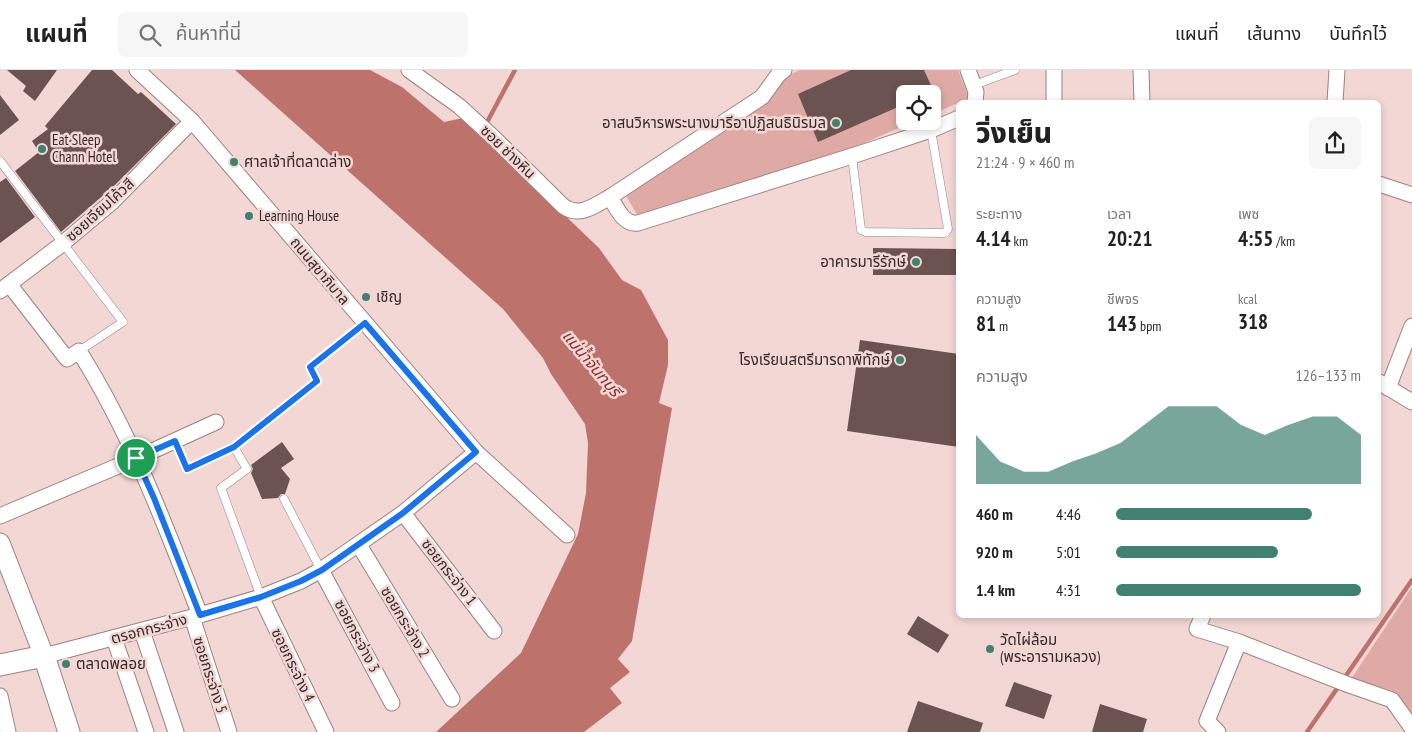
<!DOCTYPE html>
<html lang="th">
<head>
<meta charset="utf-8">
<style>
  :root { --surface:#fff; --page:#f6f6f6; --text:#222; --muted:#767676; --line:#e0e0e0; --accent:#408171 }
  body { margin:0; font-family:"PT Sans Narrow","Noto Sans Thai",sans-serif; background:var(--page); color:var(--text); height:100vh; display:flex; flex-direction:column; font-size:19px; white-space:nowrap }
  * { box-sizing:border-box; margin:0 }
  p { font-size:16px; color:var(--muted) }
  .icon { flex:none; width:28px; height:28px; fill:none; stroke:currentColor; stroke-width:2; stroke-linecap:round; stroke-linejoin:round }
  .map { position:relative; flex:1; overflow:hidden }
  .details { position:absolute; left:956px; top:30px; width:425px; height:518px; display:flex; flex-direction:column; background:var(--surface); border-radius:8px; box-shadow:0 2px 8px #0003 }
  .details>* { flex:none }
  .fabs { position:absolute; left:896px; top:15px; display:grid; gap:10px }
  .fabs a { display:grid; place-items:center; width:45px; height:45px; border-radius:8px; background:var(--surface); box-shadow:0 2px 8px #0003; font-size:25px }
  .pin { position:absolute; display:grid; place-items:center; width:42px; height:42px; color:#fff; margin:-21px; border:2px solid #fff; border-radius:50%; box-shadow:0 1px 5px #0007 }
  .round { display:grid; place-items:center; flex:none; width:52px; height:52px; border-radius:8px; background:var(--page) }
  .summary { display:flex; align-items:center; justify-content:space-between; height:85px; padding:0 20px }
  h1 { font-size:28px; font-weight:800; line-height:38px }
  .stats { display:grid; grid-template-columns:repeat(3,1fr); gap:8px; height:85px; padding:5px 20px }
  .stats div { display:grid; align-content:center }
  .stats b { font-size:21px; font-weight:800 }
  .stats small { font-size:14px; font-weight:400 }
  .stats p { font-size:14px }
  .chart { height:140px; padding:10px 20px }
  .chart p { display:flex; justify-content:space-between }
  .chart svg { width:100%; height:90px; margin-top:5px; fill:var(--accent); opacity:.7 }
  ul { padding:0 20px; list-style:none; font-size:16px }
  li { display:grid; grid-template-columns:80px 60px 1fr; align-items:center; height:38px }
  li i { height:12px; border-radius:6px; background:var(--accent) }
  header { display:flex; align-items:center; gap:30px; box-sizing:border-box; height:70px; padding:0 25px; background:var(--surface); border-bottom:1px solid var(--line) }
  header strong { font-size:24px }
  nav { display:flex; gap:28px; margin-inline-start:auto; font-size:18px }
  .search { width:350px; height:45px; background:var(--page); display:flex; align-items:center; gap:12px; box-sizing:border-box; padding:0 18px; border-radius:8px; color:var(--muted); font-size:19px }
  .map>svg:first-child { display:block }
  .green { fill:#dfaaa5 }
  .water { fill:#be726c }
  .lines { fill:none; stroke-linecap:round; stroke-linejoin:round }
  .stream { stroke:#be726c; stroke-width:4.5 }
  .building { fill:#6a5351 }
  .service-casing { stroke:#9a817e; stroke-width:9 }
  .minor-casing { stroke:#9a817e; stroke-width:17 }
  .tertiary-casing { stroke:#9a817e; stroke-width:21 }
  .secondary-casing { stroke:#9a817e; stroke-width:23 }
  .service { stroke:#fff; stroke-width:8 }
  .minor { stroke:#fff; stroke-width:15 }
  .tertiary { stroke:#fff; stroke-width:19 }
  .secondary { stroke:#fff; stroke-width:21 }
  .route-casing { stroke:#fff; stroke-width:10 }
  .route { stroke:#1a73e8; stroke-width:6 }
  .poi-dot { fill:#408171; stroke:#f3d7d4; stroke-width:2 }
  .labels { text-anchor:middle; stroke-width:5; stroke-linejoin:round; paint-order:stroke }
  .poi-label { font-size:15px; fill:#342a29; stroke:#f3d7d4; text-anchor:start }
  .street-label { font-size:15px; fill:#342a29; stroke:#f3d7d4 }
  .water-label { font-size:16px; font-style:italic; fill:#8b2e2c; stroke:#f3d7d4 }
</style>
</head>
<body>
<header>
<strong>แผนที่</strong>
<div class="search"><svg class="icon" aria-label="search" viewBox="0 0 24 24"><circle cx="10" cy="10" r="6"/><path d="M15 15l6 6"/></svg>ค้นหาที่นี่</div>
<nav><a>แผนที่</a><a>เส้นทาง</a><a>บันทึกไว้</a></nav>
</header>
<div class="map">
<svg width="1412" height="662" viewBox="0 0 1412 662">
  <rect width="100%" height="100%" fill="#f3d7d4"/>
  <g class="green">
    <path d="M800,0H958L969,28L933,44L932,24H905V51H915L820,92L639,148L624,122L784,7Z"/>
    <path d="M1412,517V648L1391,620L1351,609Z"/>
  </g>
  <path class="water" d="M235,0H370L402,17L444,52L463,48L599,178L622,210L641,220L668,270V295L659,333L672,338L632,571L618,589L630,602L610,618L622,633L584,662H436L521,583L578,464L586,423L588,373L585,354L551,304L543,288L503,239Z"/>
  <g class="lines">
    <g class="stream">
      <path d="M485,56L515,0"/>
      <path d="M1307,662L1412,510"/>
    </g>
  </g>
  <g class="building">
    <path d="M7,0H57L35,31L23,21L26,16Z"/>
    <path d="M92,0H112L138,24L141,22L176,54L115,115L61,162L15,101L39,82L32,71L48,59L45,56Z"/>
    <path d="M851,0H924L935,24H905V34L818,72L798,24Z"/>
    <path d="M0,25L19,50L0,65Z"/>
    <path d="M6,108L35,147L0,173V112Z"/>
    <path d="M873,178L959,179V205H873Z"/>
    <path d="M860,270L959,284V377L847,361Z"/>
    <path d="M282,372L294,389L281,398L290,409L285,424H281L278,428L262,429L251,403L253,399L251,395Z"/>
    <path d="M918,546L949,565L938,583L907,564Z"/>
    <path d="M1014,612L1052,625L1044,649L1005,636Z"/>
    <path d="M918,631L983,653L980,662H907Z"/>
    <path d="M1100,634L1147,649L1143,662H1092Z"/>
  </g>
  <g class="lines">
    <g class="service-casing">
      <g id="service">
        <path d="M974,15L1015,0"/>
        <path d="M852,86L861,160L866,162L945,163L948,159L931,60"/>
        <path d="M0,91L123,252L79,281"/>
        <path d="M175,371L187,399L234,377L247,399L221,418L261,527"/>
        <path d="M234,377L317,311L310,297L365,253"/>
        <path d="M284,429L321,500"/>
      </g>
    </g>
    <g class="minor-casing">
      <g id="minor">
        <path d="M137,0L192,51L476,382L567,465"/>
        <path d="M409,0L459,36L493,67L563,136C579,148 594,136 610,127L762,27L778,5L784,0"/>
        <path d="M968,0L976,22L975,32"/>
        <path d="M1141,0L1142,32"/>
        <path d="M1054,32V0"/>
        <path d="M1335,32L1337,0"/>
        <path d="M1379,114L1412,125"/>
        <path d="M610,127C617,138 623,155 638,153L852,86L931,60L959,48"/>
        <path d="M9,214L67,289L79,281C131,364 165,454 200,545"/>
        <path d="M0,221L62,174L112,132L192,51"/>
        <path d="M1379,312L1412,332"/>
        <path d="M1388,318L1412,256"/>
        <path d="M403,443L494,561"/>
        <path d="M0,446L137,388L216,352"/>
        <path d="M359,475L452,629"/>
        <path d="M321,500L392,633"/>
        <path d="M261,527L326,662"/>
        <path d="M1203,545L1197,559L1239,572L1207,651L1218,662"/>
        <path d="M192,547L229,662"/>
        <path d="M142,561L176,662"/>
        <path d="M114,568L146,662"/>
        <path d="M1239,572L1349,615L1392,630L1412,658"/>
        <path d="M44,586L200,545L261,527L301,511L321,500L403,443L476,382"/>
        <path d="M0,626L8,662"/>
      </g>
    </g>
    <g class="tertiary-casing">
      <path id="tertiary" d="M0,473L44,586"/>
    </g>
    <g class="secondary-casing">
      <path id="secondary" d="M0,595L44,586L69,662"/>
    </g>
    <use href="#service" class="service"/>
    <use href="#minor" class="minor"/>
    <use href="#tertiary" class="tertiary"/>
    <use href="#secondary" class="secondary"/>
  </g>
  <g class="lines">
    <g class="route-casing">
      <path id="route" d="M365,253L476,382L403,443L322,500L301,511L261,527L200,545L154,428L136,388L175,371L187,399L234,377L317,311L310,297Z"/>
    </g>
    <use href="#route" class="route"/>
  </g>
  <g class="poi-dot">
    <circle cx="836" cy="53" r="5"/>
    <circle cx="42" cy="79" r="5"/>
    <circle cx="234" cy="92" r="5"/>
    <circle cx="249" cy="146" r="5"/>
    <circle cx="916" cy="192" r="5"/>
    <circle cx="366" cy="227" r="5"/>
    <circle cx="900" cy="290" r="5"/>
    <circle cx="990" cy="579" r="5"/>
    <circle cx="66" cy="594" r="5"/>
  </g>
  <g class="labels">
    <g class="poi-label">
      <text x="826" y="58" text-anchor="end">อาสนวิหารพระนางมารีอาปฏิสนธินิรมล</text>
      <text x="52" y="75">Eat Sleep<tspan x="52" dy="17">Chann Hotel</tspan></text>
      <text x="244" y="97">ศาลเจ้าที่ตลาดล่าง</text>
      <text x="259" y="151">Learning House</text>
      <text x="906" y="197" text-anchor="end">อาคารมารีรักษ์</text>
      <text x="376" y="232">เชิญ</text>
      <text x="890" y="295" text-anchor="end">โรงเรียนสตรีมารดาพิทักษ์</text>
      <text x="1000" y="575">วัดไผ่ล้อม<tspan x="1000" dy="17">(พระอารามหลวง)</tspan></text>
      <text x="76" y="599">ตลาดพลอย</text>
    </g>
    <g class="street-label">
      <text transform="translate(508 82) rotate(44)" y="5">ซอย ช่างหิน</text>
      <text transform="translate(100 140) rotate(-42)" y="5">ซอยเจียมโค้วสี</text>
      <text transform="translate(320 201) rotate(50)" y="5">ถนนสุขาภิบาล</text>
      <text transform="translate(449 502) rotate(52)" y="5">ซอยกระจ่าง 1</text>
      <text transform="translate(405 552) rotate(59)" y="5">ซอยกระจ่าง 2</text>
      <text transform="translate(149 559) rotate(-15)" y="5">ตรอกกระจ่าง</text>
      <text transform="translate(357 566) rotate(62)" y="5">ซอยกระจ่าง 3</text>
      <text transform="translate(293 595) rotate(64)" y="5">ซอยกระจ่าง 4</text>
      <text transform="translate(210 605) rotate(72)" y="5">ซอยกระจ่าง 5</text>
    </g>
    <g class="water-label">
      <text transform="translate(592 293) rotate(50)" y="6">แม่น้ำจันทบุรี</text>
    </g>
  </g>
</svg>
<div class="fabs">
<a><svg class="icon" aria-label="locate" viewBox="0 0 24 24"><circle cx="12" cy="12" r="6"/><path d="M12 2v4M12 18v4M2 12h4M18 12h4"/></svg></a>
</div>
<div class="pin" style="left:136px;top:388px;background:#1e9e55"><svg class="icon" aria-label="arrive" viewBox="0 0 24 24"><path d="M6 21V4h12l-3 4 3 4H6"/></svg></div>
<section class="details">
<div class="summary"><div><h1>วิ่งเย็น</h1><p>21:24 · 9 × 460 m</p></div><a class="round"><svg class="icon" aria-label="share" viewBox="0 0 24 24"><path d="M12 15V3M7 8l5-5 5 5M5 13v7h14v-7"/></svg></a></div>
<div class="stats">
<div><p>ระยะทาง</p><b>4.14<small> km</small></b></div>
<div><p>เวลา</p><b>20:21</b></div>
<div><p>เพซ</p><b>4:55<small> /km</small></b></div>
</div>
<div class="stats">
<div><p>ความสูง</p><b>81<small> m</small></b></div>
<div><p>ชีพจร</p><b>143<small> bpm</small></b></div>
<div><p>kcal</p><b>318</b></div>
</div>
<div class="chart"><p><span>ความสูง</span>126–133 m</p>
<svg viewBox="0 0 160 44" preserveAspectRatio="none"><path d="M0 44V20L10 33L20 38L30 38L40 33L50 29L60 24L70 15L80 6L90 6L100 6L110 15L120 20L130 15L140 11L150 11L160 20V44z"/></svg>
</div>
<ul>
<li><b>460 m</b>4:46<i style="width:80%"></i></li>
<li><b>920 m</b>5:01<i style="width:66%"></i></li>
<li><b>1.4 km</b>4:31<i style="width:100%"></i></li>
</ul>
</section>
</div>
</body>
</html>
